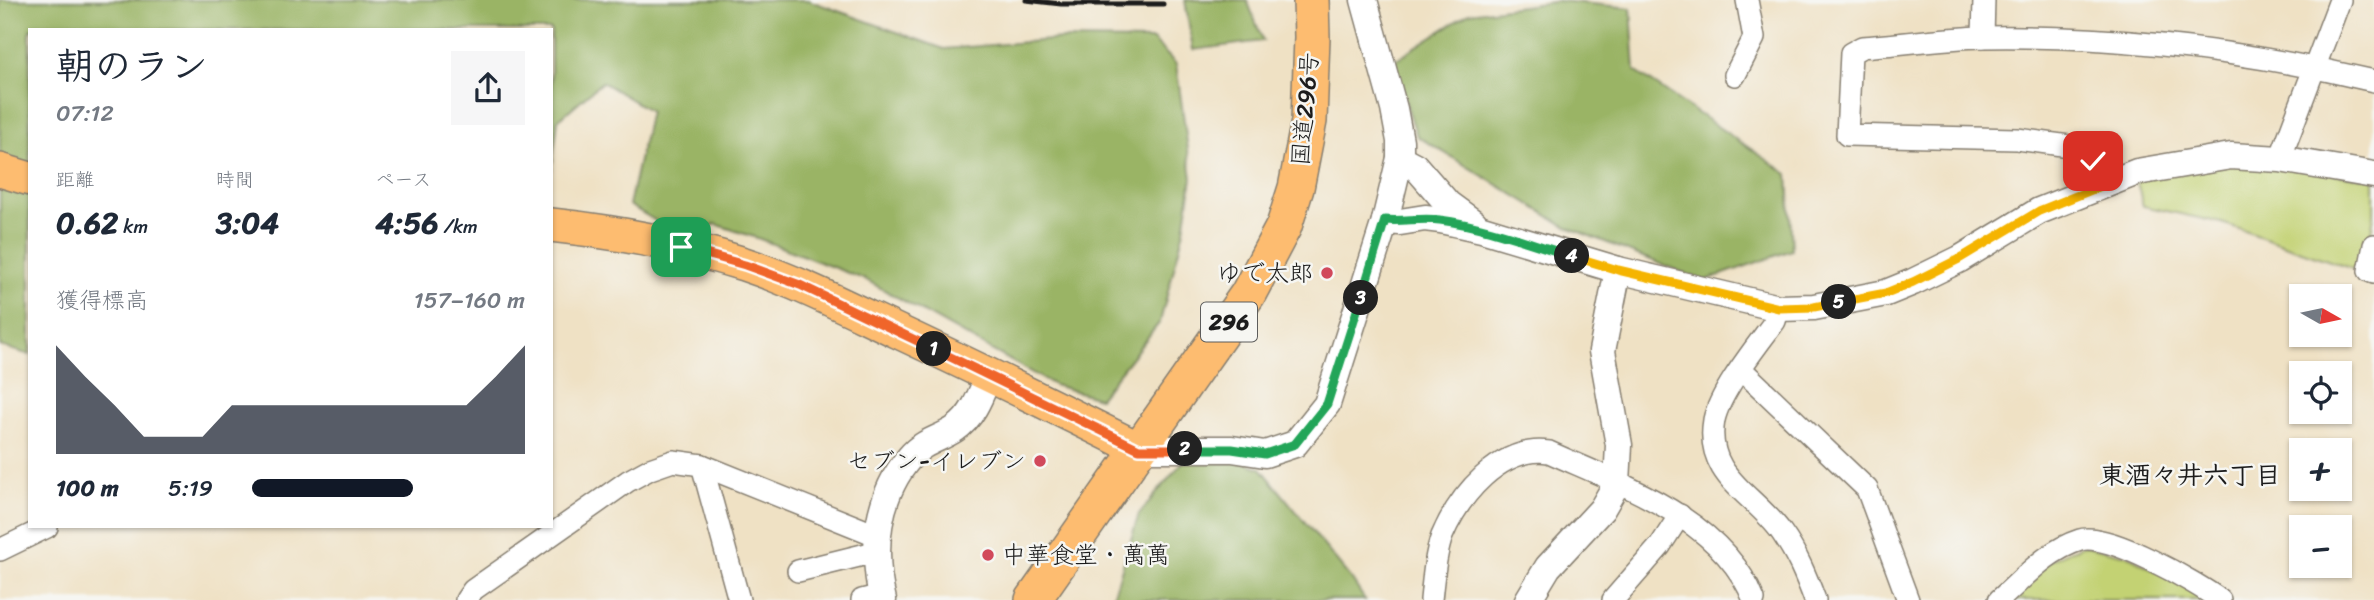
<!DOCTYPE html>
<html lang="ja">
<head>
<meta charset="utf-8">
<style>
  :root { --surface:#fff; --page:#f6f6f7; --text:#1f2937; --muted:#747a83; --accent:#111827 }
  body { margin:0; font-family:Sriracha,"Klee One",sans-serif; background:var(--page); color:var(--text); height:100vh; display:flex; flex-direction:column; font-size:26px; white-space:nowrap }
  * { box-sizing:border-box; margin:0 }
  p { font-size:23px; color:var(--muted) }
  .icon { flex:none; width:38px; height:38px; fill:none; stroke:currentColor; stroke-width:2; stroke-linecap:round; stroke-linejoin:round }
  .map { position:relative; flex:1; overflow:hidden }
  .details { position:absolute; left:28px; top:28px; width:525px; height:500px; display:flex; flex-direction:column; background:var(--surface); border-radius:0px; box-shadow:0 2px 5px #0004 }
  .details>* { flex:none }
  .needle { width:46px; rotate:99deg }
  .buttons { position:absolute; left:2289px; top:284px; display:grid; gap:14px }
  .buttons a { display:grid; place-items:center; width:63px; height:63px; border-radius:0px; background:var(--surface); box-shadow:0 2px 5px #0004; font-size:35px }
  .pin { position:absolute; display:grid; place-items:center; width:60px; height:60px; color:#fff; margin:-30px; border-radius:14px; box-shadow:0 4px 10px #0006 }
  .km { position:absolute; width:35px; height:35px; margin:-18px; border-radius:50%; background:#222; color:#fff; font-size:19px; line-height:35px; text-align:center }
  .round { display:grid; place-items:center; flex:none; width:74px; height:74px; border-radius:0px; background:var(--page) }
  .summary { display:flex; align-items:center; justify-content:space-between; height:119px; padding:0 28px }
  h1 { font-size:38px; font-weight:700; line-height:52px }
  .figures { display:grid; grid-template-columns:repeat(3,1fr); gap:10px; height:119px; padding:7px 28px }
  .figures div { display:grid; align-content:center }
  .figures b { font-size:30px; font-weight:700 }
  .figures small { font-size:19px; font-weight:400 }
  .figures p { font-size:19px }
  .chart { height:196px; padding:14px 28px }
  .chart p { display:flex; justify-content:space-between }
  .chart svg { width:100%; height:126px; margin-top:7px; fill:var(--accent); opacity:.7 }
  ul { padding:0 28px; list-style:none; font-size:23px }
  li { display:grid; grid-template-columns:112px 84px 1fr; align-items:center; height:52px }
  li i { height:18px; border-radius:9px; background:var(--accent) }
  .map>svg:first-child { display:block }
  .green { fill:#c3d273; stroke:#707748; stroke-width:2 }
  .forest { fill:#9ab465; stroke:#5b6840; stroke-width:2 }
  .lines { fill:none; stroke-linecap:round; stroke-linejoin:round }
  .minor-casing { stroke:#867e70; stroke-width:24 }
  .tertiary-casing { stroke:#867e70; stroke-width:29 }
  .primary-casing { stroke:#867e70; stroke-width:36 }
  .trunk-casing { stroke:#867e70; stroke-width:38 }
  .minor { stroke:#fff; stroke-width:21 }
  .tertiary { stroke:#fff; stroke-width:26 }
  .primary { stroke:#fdbc70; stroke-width:33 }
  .trunk { stroke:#fdbc70; stroke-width:35 }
  .rail { stroke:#1c1c1c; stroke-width:5 }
  .split-1-casing { stroke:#fff; stroke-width:14 }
  .split-2-casing { stroke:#fff; stroke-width:14 }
  .split-3-casing { stroke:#fff; stroke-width:14 }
  .split-4-casing { stroke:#fff; stroke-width:14 }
  .split-5-casing { stroke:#fff; stroke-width:14 }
  .split-6-casing { stroke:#fff; stroke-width:14 }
  .split-1 { stroke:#f0652b; stroke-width:9 }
  .split-2 { stroke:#f0652b; stroke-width:9 }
  .split-3 { stroke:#22a559; stroke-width:9 }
  .split-4 { stroke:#22a559; stroke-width:9 }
  .split-5 { stroke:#f5b400; stroke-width:9 }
  .split-6 { stroke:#f5b400; stroke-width:9 }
  .poi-dot { fill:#d1495b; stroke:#f6f6f2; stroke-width:2.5 }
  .labels { text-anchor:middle; stroke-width:5; stroke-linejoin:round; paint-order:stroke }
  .shield { fill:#f6f6f2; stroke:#5d5d5c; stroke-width:2 }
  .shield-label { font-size:23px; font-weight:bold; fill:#1c1c1c }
  .street-label { font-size:24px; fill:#1c1c1c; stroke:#f6f6f2 }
  .poi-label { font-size:24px; fill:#1c1c1c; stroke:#f6f6f2; text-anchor:end }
  .neighbourhood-label { font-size:26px; font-weight:bold; fill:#1c1c1c; stroke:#f6f6f2 }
</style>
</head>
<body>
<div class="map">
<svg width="2374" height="600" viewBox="0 0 2374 600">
  <rect width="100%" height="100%" fill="#f6f6f2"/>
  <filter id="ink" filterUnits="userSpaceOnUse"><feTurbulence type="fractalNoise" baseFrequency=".0143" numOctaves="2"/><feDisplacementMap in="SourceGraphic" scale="14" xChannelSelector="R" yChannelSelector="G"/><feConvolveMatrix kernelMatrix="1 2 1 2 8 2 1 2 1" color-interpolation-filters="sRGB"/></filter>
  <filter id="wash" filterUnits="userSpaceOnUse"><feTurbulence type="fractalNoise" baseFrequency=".00686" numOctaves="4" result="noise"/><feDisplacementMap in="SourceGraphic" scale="28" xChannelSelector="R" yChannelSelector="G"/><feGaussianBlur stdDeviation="1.57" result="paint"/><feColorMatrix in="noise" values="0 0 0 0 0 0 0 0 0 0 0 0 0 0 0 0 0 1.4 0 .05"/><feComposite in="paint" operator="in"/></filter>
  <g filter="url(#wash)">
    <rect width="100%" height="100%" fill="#efe1c4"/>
    <g class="green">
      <path d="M2232,161L2374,179V215L2364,273L2222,223L2143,206L2136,178Z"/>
      <path d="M2083,545L2127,555L2210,600H2010L2049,561Z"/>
    </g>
    <g class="forest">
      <path d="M0,0H808L944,49L1063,39L1153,40L1176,64L1192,178L1184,230L1160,322L1099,398L1054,385L866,280L760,239L715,224L693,243L629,205L650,111L602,82L558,120L551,171V30H30V355L0,346Z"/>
      <path d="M1185,0H1247L1263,41L1193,50Z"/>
      <path d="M1561,1L1631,8L1635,71L1788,174L1792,250L1704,281L1567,227L1417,136L1392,62L1469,13Z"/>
      <path d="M1225,456L1261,468L1352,580L1365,600H1112L1139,514L1186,458Z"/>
    </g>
  </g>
  <g filter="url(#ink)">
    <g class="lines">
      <g class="minor-casing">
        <g id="minor">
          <path d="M1983,37L1984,0"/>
          <path d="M1735,75L1754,38L1747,0"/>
          <path d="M2280,159L2340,0"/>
          <path d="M2101,186L2093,161L2084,148L2017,139L1847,135L1851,53L1862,47C1902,44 1943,38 1984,37C2115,35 2247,51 2374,81"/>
          <path d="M2374,245L2369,271L2374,273"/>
          <path d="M1779,308L1775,321C1757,346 1720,391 1714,420C1704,477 1755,494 1782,533C1797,554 1806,576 1815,600"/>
          <path d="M1741,369L1867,489L1908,600"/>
          <path d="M702,465L739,600"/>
          <path d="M0,550L47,527"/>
          <path d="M798,571L875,552"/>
          <path d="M466,600L473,590L628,481L650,469L673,461L702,465L876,535"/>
          <path d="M862,600L882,595"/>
          <path d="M1431,600C1433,580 1435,555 1442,536C1459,496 1500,445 1549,452C1622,485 1723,519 1754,600"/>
          <path d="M1613,600L1660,546L1680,515"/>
          <path d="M1999,600C2025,577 2046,551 2080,540C2107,531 2197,583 2220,600"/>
        </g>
      </g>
      <g class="tertiary-casing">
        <g id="tertiary">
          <path d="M1400,158L1415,166L1448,204L1474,223"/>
          <path d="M1385,221L1400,222L1425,218L1441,220L1482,229L1618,270L1779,308L1814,307L1886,293L1913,282L1960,259L2039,211L2137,172L2231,156L2280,159L2374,175"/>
          <path d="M1139,449H1232L1265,454L1295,444L1327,404L1385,221L1400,158V141L1394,109L1364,0"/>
          <path d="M883,600C871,552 876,496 910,457C922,442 940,439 955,429C974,416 981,394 989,375"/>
          <path d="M1528,600L1548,567L1602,509L1617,483L1619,445L1602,351L1618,270"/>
        </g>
      </g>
      <g class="primary-casing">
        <g id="primary">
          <path d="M0,170L30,179"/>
          <path d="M551,225C617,232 680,244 744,264C798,282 848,308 899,332C980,370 1059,409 1139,449"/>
        </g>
      </g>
      <g class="trunk-casing">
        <path id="trunk" d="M1033,600L1248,294L1284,226L1296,188L1309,121L1312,37L1311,0"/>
      </g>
      <use href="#minor" class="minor"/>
      <use href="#tertiary" class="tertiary"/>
      <use href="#primary" class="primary"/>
      <use href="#trunk" class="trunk"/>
      <path class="rail" d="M1026,0L1061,4H1163"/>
    </g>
  </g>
  <g class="lines" filter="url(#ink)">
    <g class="split-1-casing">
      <path id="split-1" d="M681,247L745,265L800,285L934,349"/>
    </g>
    <g class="split-2-casing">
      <path id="split-2" d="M934,349L1139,449H1185"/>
    </g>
    <g class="split-3-casing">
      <path id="split-3" d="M1185,449H1232L1265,454L1295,444L1327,404L1361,298"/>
    </g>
    <g class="split-4-casing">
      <path id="split-4" d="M1361,298L1385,220C1404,222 1421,217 1440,220C1485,226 1529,243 1572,256"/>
    </g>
    <g class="split-5-casing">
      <path id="split-5" d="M1572,256L1618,270L1779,308L1814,307L1839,302"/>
    </g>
    <g class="split-6-casing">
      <path id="split-6" d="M1839,302L1886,293L1913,282L1959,259L2039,211L2101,186L2093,161"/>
    </g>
    <use href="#split-1" class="split-1"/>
    <use href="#split-2" class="split-2"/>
    <use href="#split-3" class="split-3"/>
    <use href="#split-4" class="split-4"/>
    <use href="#split-5" class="split-5"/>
    <use href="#split-6" class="split-6"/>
  </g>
  <g class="poi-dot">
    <circle cx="1327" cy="273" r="7"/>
    <circle cx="1040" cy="461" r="7"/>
    <circle cx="988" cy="555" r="7"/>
  </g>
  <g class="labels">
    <rect class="shield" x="1201" y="302.5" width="56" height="39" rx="5"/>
    <g class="shield-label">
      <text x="1229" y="330">296</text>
    </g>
    <g class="street-label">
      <text transform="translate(1305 109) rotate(-85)" y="8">国道296号</text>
    </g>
    <g class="poi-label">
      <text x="1313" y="281">ゆで太郎</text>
      <text x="1026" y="469">セブン-イレブン</text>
      <text x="1002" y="563" text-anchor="start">中華食堂・萬萬</text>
    </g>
    <g class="neighbourhood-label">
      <text x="2190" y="484">東酒々井六丁目</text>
    </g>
  </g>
</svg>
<div class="buttons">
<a><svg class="needle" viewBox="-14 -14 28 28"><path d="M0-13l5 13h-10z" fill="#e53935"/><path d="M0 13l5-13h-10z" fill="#747a83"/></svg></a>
<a><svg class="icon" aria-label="locate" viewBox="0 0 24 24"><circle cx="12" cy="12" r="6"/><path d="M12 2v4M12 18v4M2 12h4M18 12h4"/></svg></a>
<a>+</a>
<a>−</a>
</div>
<div class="pin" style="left:681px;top:247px;background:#1e9e55"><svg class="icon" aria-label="arrive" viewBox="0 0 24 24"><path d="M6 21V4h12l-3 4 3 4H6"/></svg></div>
<div class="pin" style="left:2093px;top:161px;background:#d93025"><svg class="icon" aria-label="check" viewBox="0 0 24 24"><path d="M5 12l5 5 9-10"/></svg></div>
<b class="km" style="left:934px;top:349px">1</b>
<b class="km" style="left:1185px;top:449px">2</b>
<b class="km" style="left:1361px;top:298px">3</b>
<b class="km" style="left:1572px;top:256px">4</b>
<b class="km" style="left:1839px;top:302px">5</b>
<section class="details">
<div class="summary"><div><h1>朝のラン</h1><p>07:12</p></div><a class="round"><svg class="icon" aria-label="share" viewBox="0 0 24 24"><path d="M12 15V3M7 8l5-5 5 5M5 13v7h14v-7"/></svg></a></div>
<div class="figures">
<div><p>距離</p><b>0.62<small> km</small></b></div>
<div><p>時間</p><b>3:04</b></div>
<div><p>ペース</p><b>4:56<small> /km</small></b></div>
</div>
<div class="chart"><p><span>獲得標高</span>157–160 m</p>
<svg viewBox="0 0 160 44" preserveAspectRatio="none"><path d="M0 44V6L10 17L20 27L30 38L40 38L50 38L60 27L70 27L80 27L90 27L100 27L110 27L120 27L130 27L140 27L150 17L160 6V44z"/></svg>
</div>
<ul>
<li><b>100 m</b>5:19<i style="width:59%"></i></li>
</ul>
</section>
</div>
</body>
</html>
